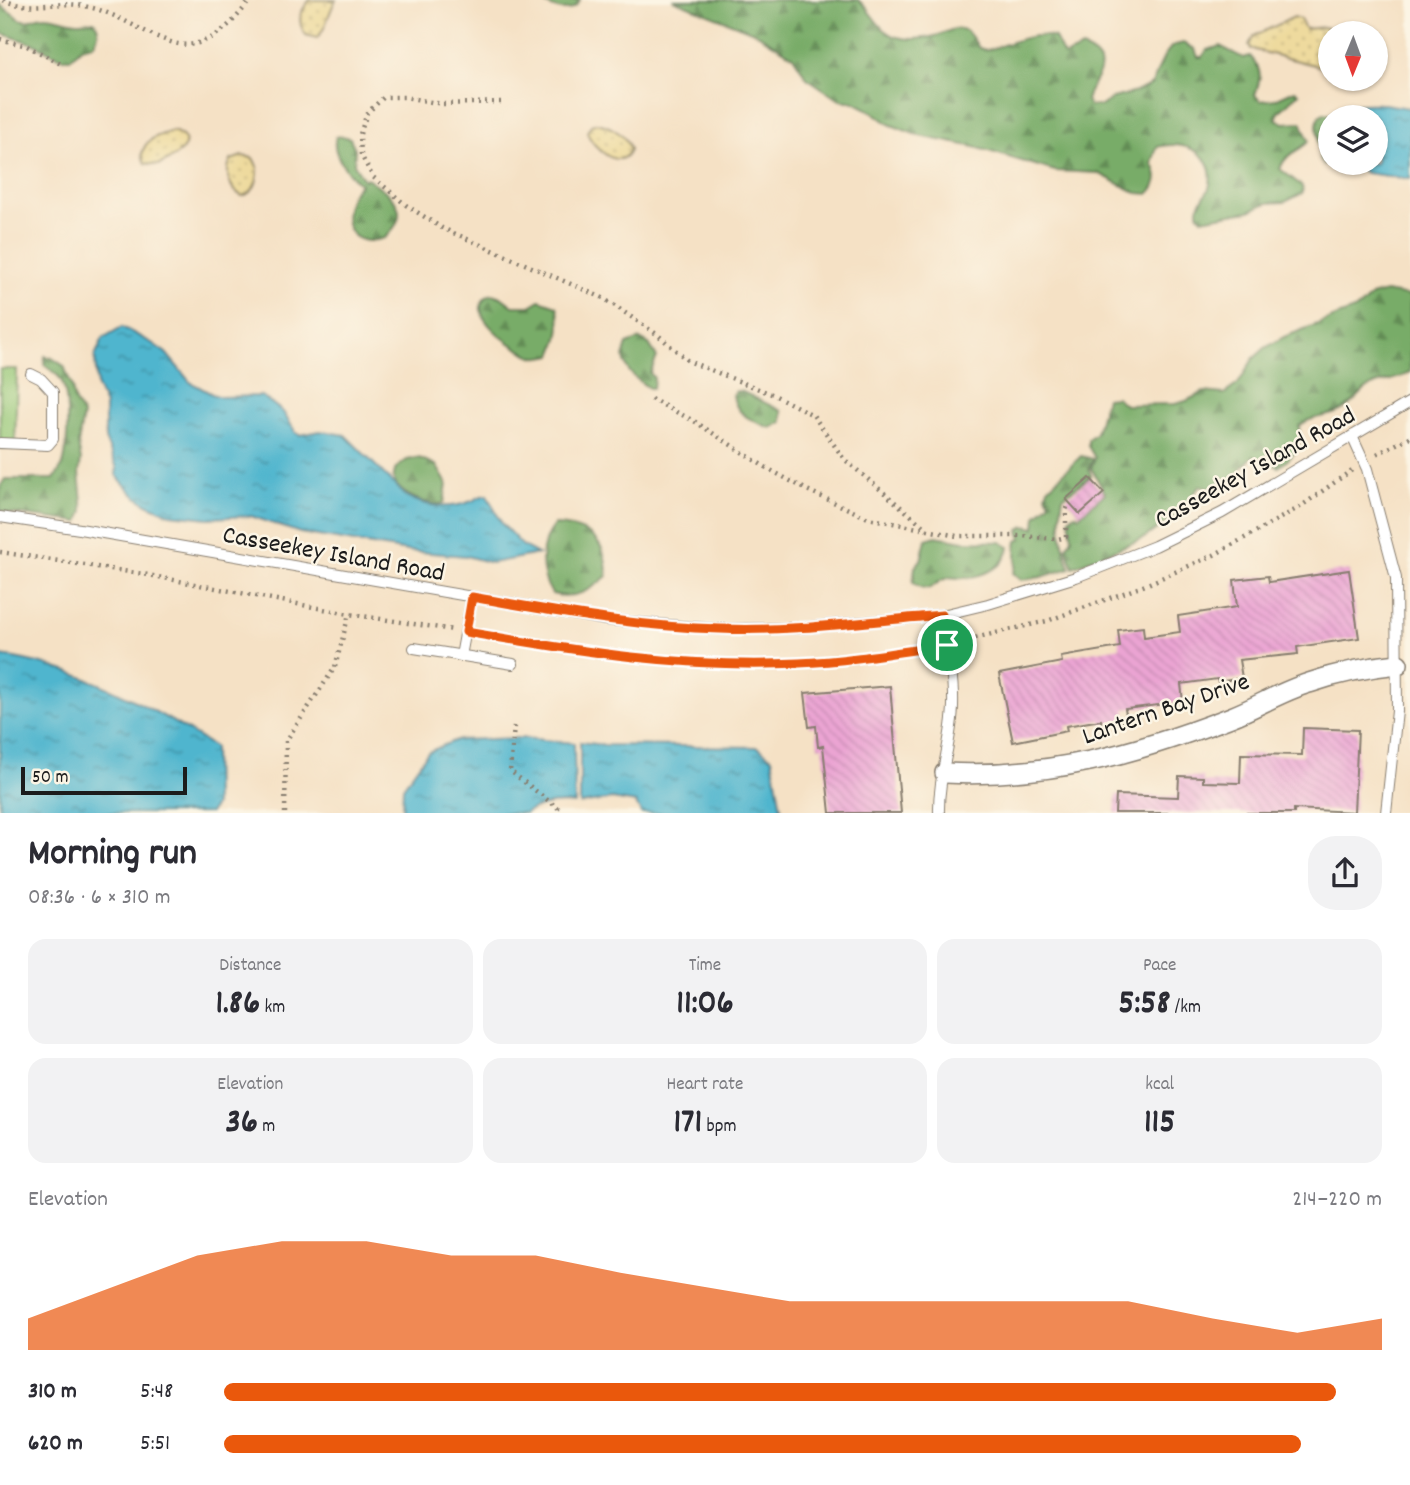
<!DOCTYPE html>
<html lang="en">
<head>
<meta charset="utf-8">
<style>
  :root { --surface:#fff; --page:#f2f2f3; --text:#2b2b33; --muted:#7c7c81; --accent:#ea580c }
  body { margin:0; font-family:Dekko,sans-serif; background:var(--page); color:var(--text); height:100vh; display:flex; flex-direction:column; font-size:26px; white-space:nowrap }
  * { box-sizing:border-box; margin:0 }
  p { font-size:23px; color:var(--muted) }
  .icon { flex:none; width:38px; height:38px; fill:none; stroke:currentColor; stroke-width:2; stroke-linecap:round; stroke-linejoin:round }
  .map { position:relative; height:813px; overflow:hidden }
  .sheet { display:flex; flex-direction:column; background:var(--surface); flex:1 }
  .sheet>* { flex:none }
  .needle { width:46px; rotate:181deg }
  .controls { position:absolute; left:1318px; top:21px; display:grid; gap:14px }
  .controls a { display:grid; place-items:center; width:70px; height:70px; border-radius:50%; background:var(--surface); box-shadow:0 2px 5px #0004; font-size:35px }
  .scale { position:absolute; left:21px; bottom:18px; width:166px; box-sizing:border-box; padding-left:7px; border:4px solid #1c1c1c; border-top:0; font-size:19px; line-height:24px; white-space:nowrap; color:#1c1c1c; -webkit-text-stroke:5px #fcf5e5; paint-order:stroke }
  .pin { position:absolute; display:grid; place-items:center; width:60px; height:60px; color:#fff; margin:-30px; border:4px solid #fff; border-radius:50%; box-shadow:0 2px 7px #0007 }
  .round { display:grid; place-items:center; flex:none; width:74px; height:74px; border-radius:28px; background:var(--page) }
  .summary { display:flex; align-items:center; justify-content:space-between; height:119px; padding:0 28px }
  h1 { font-size:38px; font-weight:700; line-height:52px }
  .stats { display:grid; grid-template-columns:repeat(3,1fr); gap:10px; height:119px; padding:7px 28px }
  .stats div { display:grid; align-content:center; border-radius:18px; background:var(--page); text-align:center }
  .stats b { font-size:35px; font-weight:700 }
  .stats small { font-size:19px; font-weight:400 }
  .stats p { font-size:19px }
  .chart { height:196px; padding:14px 28px }
  .chart p { display:flex; justify-content:space-between }
  .chart svg { width:100%; height:126px; margin-top:7px; fill:var(--accent); opacity:.7 }
  ul { padding:0 28px; list-style:none; font-size:23px }
  li { display:grid; grid-template-columns:112px 84px 1fr; align-items:center; height:52px }
  li i { height:18px; border-radius:9px; background:var(--accent) }
  .map>svg:first-child { display:block }
  .grass { fill:#96c777; stroke:#59724a; stroke-width:2 }
  .forest { fill:url(#forest-firs); stroke:#4a6442; stroke-width:2 }
  .sand { fill:url(#sand-dots); stroke:#857b5d; stroke-width:2 }
  .water { fill:url(#water-ripples); stroke:#366875; stroke-width:2 }
  .building { fill:url(#building-back-hatch) }
  .lines { fill:none; stroke-linecap:round; stroke-linejoin:round }
  .lane-casing { stroke:#887e70; stroke-width:12 }
  .street-casing { stroke:#887e70; stroke-width:22 }
  .path { stroke:#887e70; stroke-width:4.5; stroke-dasharray:2 5; stroke-linecap:butt }
  .lane { stroke:#fff; stroke-width:10 }
  .street { stroke:#fff; stroke-width:19 }
  .route-casing { stroke:#fff; stroke-width:14 }
  .route { stroke:#ea580c; stroke-width:9 }
  .labels { text-anchor:middle; stroke-width:5; stroke-linejoin:round; paint-order:stroke }
  .street-label { font-size:26px; fill:#1c1c1c; stroke:#fcf5e5 }
</style>
</head>
<body>
<div class="map">
<svg width="1410" height="813" viewBox="0 0 1410 813">
  <defs>
    <pattern id="forest-firs" width="22" height="20" patternUnits="userSpaceOnUse" patternTransform="scale(1.75)"><rect width="22" height="20" fill="#78ac68"/><path d="M5 1l3.5 6h-7zM16 11l3.5 6h-7z" fill="#628b55"/></pattern>
    <pattern id="sand-dots" width="8" height="8" patternUnits="userSpaceOnUse" patternTransform="scale(1.75)"><rect width="8" height="8" fill="#eeda9e"/><path d="M2 2h.1M6 6h.1" fill="none" stroke="#ccba88" stroke-width="1.8" stroke-linecap="round"/></pattern>
    <pattern id="water-ripples" width="26" height="14" patternUnits="userSpaceOnUse" patternTransform="scale(1.75)"><rect width="26" height="14" fill="#4fb5ce"/><path d="M2 4q2-2 4 0t4 0M15 11q2-2 4 0t4 0" fill="none" stroke="#4192a6"/></pattern>
    <pattern id="building-back-hatch" width="6" height="6" patternUnits="userSpaceOnUse" patternTransform="scale(1.75)"><rect width="6" height="6" fill="#eba4d3"/><path d="M-1 5l2 2M0 0l6 6M5-1l2 2" fill="none" stroke="#c98db5"/></pattern>
  </defs>
  <rect width="100%" height="100%" fill="#fcf5e5"/>
  <filter id="ink" filterUnits="userSpaceOnUse"><feTurbulence type="fractalNoise" baseFrequency=".0143" numOctaves="2"/><feDisplacementMap in="SourceGraphic" scale="14" xChannelSelector="R" yChannelSelector="G"/><feConvolveMatrix kernelMatrix="1 2 1 2 8 2 1 2 1" color-interpolation-filters="sRGB"/></filter>
  <filter id="wash" filterUnits="userSpaceOnUse"><feTurbulence type="fractalNoise" baseFrequency=".00686" numOctaves="4" result="noise"/><feDisplacementMap in="SourceGraphic" scale="28" xChannelSelector="R" yChannelSelector="G"/><feGaussianBlur stdDeviation="1.57" result="paint"/><feColorMatrix in="noise" values="0 0 0 0 0 0 0 0 0 0 0 0 0 0 0 0 0 1.4 0 .05"/><feComposite in="paint" operator="in"/></filter>
  <g filter="url(#wash)">
    <rect width="100%" height="100%" fill="#f5e1c5"/>
    <path class="grass" d="M0,369H17L15,448H0Z"/>
    <g class="forest">
      <path d="M540,0H580C572,17 551,9 540,0Z"/>
      <path d="M673,0H858C872,11 879,32 897,37C909,40 924,39 935,36C946,34 955,24 966,31C971,34 975,42 979,48L986,50C1009,45 1032,30 1055,38L1064,56L1082,48C1119,63 1090,80 1086,101L1090,106H1101L1113,98L1136,92L1152,84L1164,56L1172,46L1183,43L1195,49L1198,57H1202L1207,50L1220,46L1243,58L1250,56C1263,70 1261,78 1255,95L1260,101L1275,99L1295,90L1299,93L1279,112L1276,119L1284,123L1301,122L1309,141C1299,152 1285,153 1280,169L1302,186L1303,193L1285,202L1267,203L1249,211L1202,219C1199,215 1198,214 1198,209C1199,201 1209,193 1210,184C1215,152 1183,140 1157,147L1152,163C1159,175 1159,184 1148,194L1137,193L1098,173L1055,171L975,147L919,136L889,124L873,112L854,102L840,100L807,78L793,56L754,32Z"/>
      <path d="M0,5L20,19L27,21C50,10 56,20 77,22C83,22 89,21 94,21C101,29 98,37 93,45L81,48L70,59H63L34,44L0,33Z"/>
      <path d="M1324,113L1334,115V117H1330V161L1324,164L1320,159L1317,125L1319,116Z"/>
      <path d="M342,136L350,138L355,149L354,164L364,180L367,178C393,195 414,211 385,238C380,239 373,241 368,241C337,238 344,199 360,184C348,174 330,152 336,137Z"/>
      <path d="M1385,292L1410,296V372C1397,382 1379,379 1365,390C1356,398 1351,406 1340,411C1326,418 1311,416 1299,426C1301,449 1297,453 1279,467L1253,456L1228,483L1217,488L1200,486L1176,515L1144,538L1073,567L1066,547L1072,538L1069,519L1075,514L1079,516L1105,493L1091,468L1095,458L1088,446V439L1096,433L1106,398L1116,397L1125,405L1175,404L1186,401L1204,392L1224,394L1238,384L1253,359L1265,348L1284,337L1359,308L1371,296Z"/>
      <path d="M492,294L501,297L513,306H530L540,300L557,306C562,324 560,338 552,355C547,356 541,358 536,357C517,352 456,310 492,294Z"/>
      <path d="M640,339L649,344L657,357L650,373L654,378L653,388H649C632,377 618,365 627,344Z"/>
      <path d="M45,356L52,358L64,366L72,387L74,400L83,415L78,444L81,460L79,473L83,511L79,522L7,513L0,510V487L5,479H54C57,474 61,469 63,464C68,448 70,395 61,380C57,373 50,369 44,365Z"/>
      <path d="M736,391H741L782,411V422L771,428C753,421 736,416 733,395Z"/>
      <path d="M1081,456L1093,459L1089,469L1091,476L1063,497C1058,522 1061,544 1070,568L1041,577L1021,580L1013,573C1019,562 1014,553 1017,541L1021,539L1019,530L1025,526L1035,528L1036,516L1050,502L1046,495L1048,488Z"/>
      <path d="M419,458L436,465L447,484L444,503C431,508 397,494 394,479C393,475 395,471 396,468L407,460Z"/>
      <path d="M554,525C589,526 607,541 607,576C590,591 575,600 552,594C539,574 538,544 554,525Z"/>
      <path d="M936,536L964,541L1001,542L1009,547C1006,568 981,577 963,578C958,579 951,576 947,578C930,584 933,595 913,583L915,567L921,560L926,539Z"/>
    </g>
    <g class="sand">
      <path d="M310,0H336C328,12 327,29 317,38L306,35C296,22 300,11 310,0Z"/>
      <path d="M1294,17L1300,19L1305,29L1324,27L1338,33H1330V69L1251,49L1249,45L1254,36Z"/>
      <path d="M597,123C611,126 627,135 630,150C620,173 592,147 587,132L591,125Z"/>
      <path d="M173,131C203,142 171,160 158,165L145,163L142,155C144,139 159,135 173,131Z"/>
      <path d="M242,156L253,158L258,168C258,181 255,193 242,196C229,189 224,172 231,160Z"/>
    </g>
    <g class="water">
      <path d="M1384,104L1410,108V179L1366,173L1352,163H1376V117H1342C1350,100 1368,104 1384,104Z"/>
      <path d="M122,327L152,343L166,353L190,382L212,394L221,397L262,396L283,412L296,433L300,435L320,431L345,435L406,496C427,507 449,510 472,501C479,498 480,495 487,495L502,524L523,546L538,554L492,563L466,556L408,551L300,533L251,516L209,518L170,514L147,504L134,495L116,475L117,468L105,439V405L97,387L95,356L103,338Z"/>
      <path d="M0,656C77,665 150,706 214,747L215,805L210,813H0Z"/>
      <path d="M524,738L574,743L575,804C557,802 540,804 525,813H402L403,787L428,752L456,740Z"/>
      <path d="M580,742L605,745L758,747L772,758L782,813H641L636,803L612,799L580,804Z"/>
    </g>
    <g id="blocks">
      <g class="building">
        <path d="M1090,478L1104,493L1080,514L1066,499Z"/>
        <path d="M1349,570L1359,638L1297,647L1298,654L1239,660L1242,678L1218,682L1217,679L1181,684L1183,702L1125,709L1127,720L1102,725L1101,720L1066,726L1067,731L1013,742L999,674L1062,662L1061,657L1120,647L1118,630L1143,627L1144,637L1180,632L1178,616L1237,607L1234,580L1268,576L1269,582Z"/>
        <path d="M890,686L901,813H830L823,746L818,747L816,726L809,727L805,693Z"/>
        <path d="M1303,728L1358,730L1354,812L1294,809V813H1115L1116,795L1178,797L1179,776L1203,777V782L1240,783L1241,754L1302,755Z"/>
      </g>
    </g>
  </g>
  <g filter="url(#ink)">
    <use href="#blocks" fill-opacity="0" stroke="#887e70" stroke-width="2"/>
    <g class="lines">
      <g class="lane-casing">
        <g id="lane">
          <path d="M1352,436L1367,469L1396,578L1397,711L1386,813"/>
          <path d="M0,443L48,445L53,439V392L41,379L31,374"/>
          <path d="M0,517L80,529L606,620L719,629L799,628L942,615L988,604L1076,577L1155,546L1222,513L1410,402"/>
          <path d="M414,648L513,664"/>
          <path d="M461,656L472,597"/>
          <path d="M939,813C938,777 952,742 953,706C954,676 947,645 942,615"/>
        </g>
      </g>
      <g class="street-casing">
        <path id="street" d="M945,773C1049,778 1135,754 1231,717C1257,707 1282,691 1309,683C1338,673 1368,667 1398,664"/>
      </g>
      <g class="path">
        <path d="M3,0C30,12 57,0 84,6C117,12 143,34 174,43C206,52 234,23 250,0"/>
        <path d="M0,39L27,46L61,64"/>
        <path d="M501,102L442,104L405,97H384L367,113L360,134L361,155L373,177L406,205L442,228L603,298L658,335L688,361L774,395L813,415L844,459L927,529"/>
        <path d="M651,399L694,421L765,467L807,490L868,518L957,536H1022L1058,539L1066,537V510L1068,505"/>
        <path d="M1377,454L1410,437"/>
        <path d="M0,552L143,574L349,614L453,630"/>
        <path d="M479,634L661,661L799,663L933,647"/>
        <path d="M962,641L1047,621L1143,586L1214,555L1300,507L1352,470"/>
        <path d="M514,726L510,771L558,808V813"/>
        <path d="M285,813L286,741L335,667L349,614"/>
      </g>
      <use href="#lane" class="lane"/>
      <use href="#street" class="street"/>
    </g>
  </g>
  <g class="lines" filter="url(#ink)">
    <g class="route-casing">
      <path id="route" d="M472,597C554,611 636,627 720,629C794,632 868,621 942,615L947,645C899,652 848,661 799,663C687,669 576,651 466,632Z"/>
    </g>
    <use href="#route" class="route"/>
  </g>
  <g class="labels">
    <g class="street-label">
      <text transform="translate(1254 466) rotate(-29)" y="9">Casseekey Island Road</text>
      <text transform="translate(334 552) rotate(10)" y="9">Casseekey Island Road</text>
      <text transform="translate(1165 707) rotate(-19)" y="9">Lantern Bay Drive</text>
    </g>
  </g>
</svg>
<div class="controls">
<a><svg class="needle" viewBox="-14 -14 28 28"><path d="M0-13l5 13h-10z" fill="#e53935"/><path d="M0 13l5-13h-10z" fill="#7c7c81"/></svg></a>
<a><svg class="icon" aria-label="layers" viewBox="0 0 24 24"><path d="M12 4l9 5-9 5-9-5zM3 14l9 5 9-5"/></svg></a>
</div>
<div class="scale">50 m</div>
<div class="pin" style="left:947px;top:645px;background:#1e9e55"><svg class="icon" aria-label="arrive" viewBox="0 0 24 24"><path d="M6 21V4h12l-3 4 3 4H6"/></svg></div>
</div>
<section class="sheet">
<div class="summary"><div><h1>Morning run</h1><p>08:36 · 6 × 310 m</p></div><a class="round"><svg class="icon" aria-label="share" viewBox="0 0 24 24"><path d="M12 15V3M7 8l5-5 5 5M5 13v7h14v-7"/></svg></a></div>
<div class="stats">
<div><p>Distance</p><b>1.86<small> km</small></b></div>
<div><p>Time</p><b>11:06</b></div>
<div><p>Pace</p><b>5:58<small> /km</small></b></div>
</div>
<div class="stats">
<div><p>Elevation</p><b>36<small> m</small></b></div>
<div><p>Heart rate</p><b>171<small> bpm</small></b></div>
<div><p>kcal</p><b>115</b></div>
</div>
<div class="chart"><p><span>Elevation</span>214–220 m</p>
<svg viewBox="0 0 160 44" preserveAspectRatio="none"><path d="M0 44V33L10 22L20 11L30 6L40 6L50 11L60 11L70 17L80 22L90 27L100 27L110 27L120 27L130 27L140 33L150 38L160 33V44z"/></svg>
</div>
<ul>
<li><b>310 m</b>5:48<i style="width:96%"></i></li>
<li><b>620 m</b>5:51<i style="width:93%"></i></li>
</ul>
</section>
</body>
</html>
